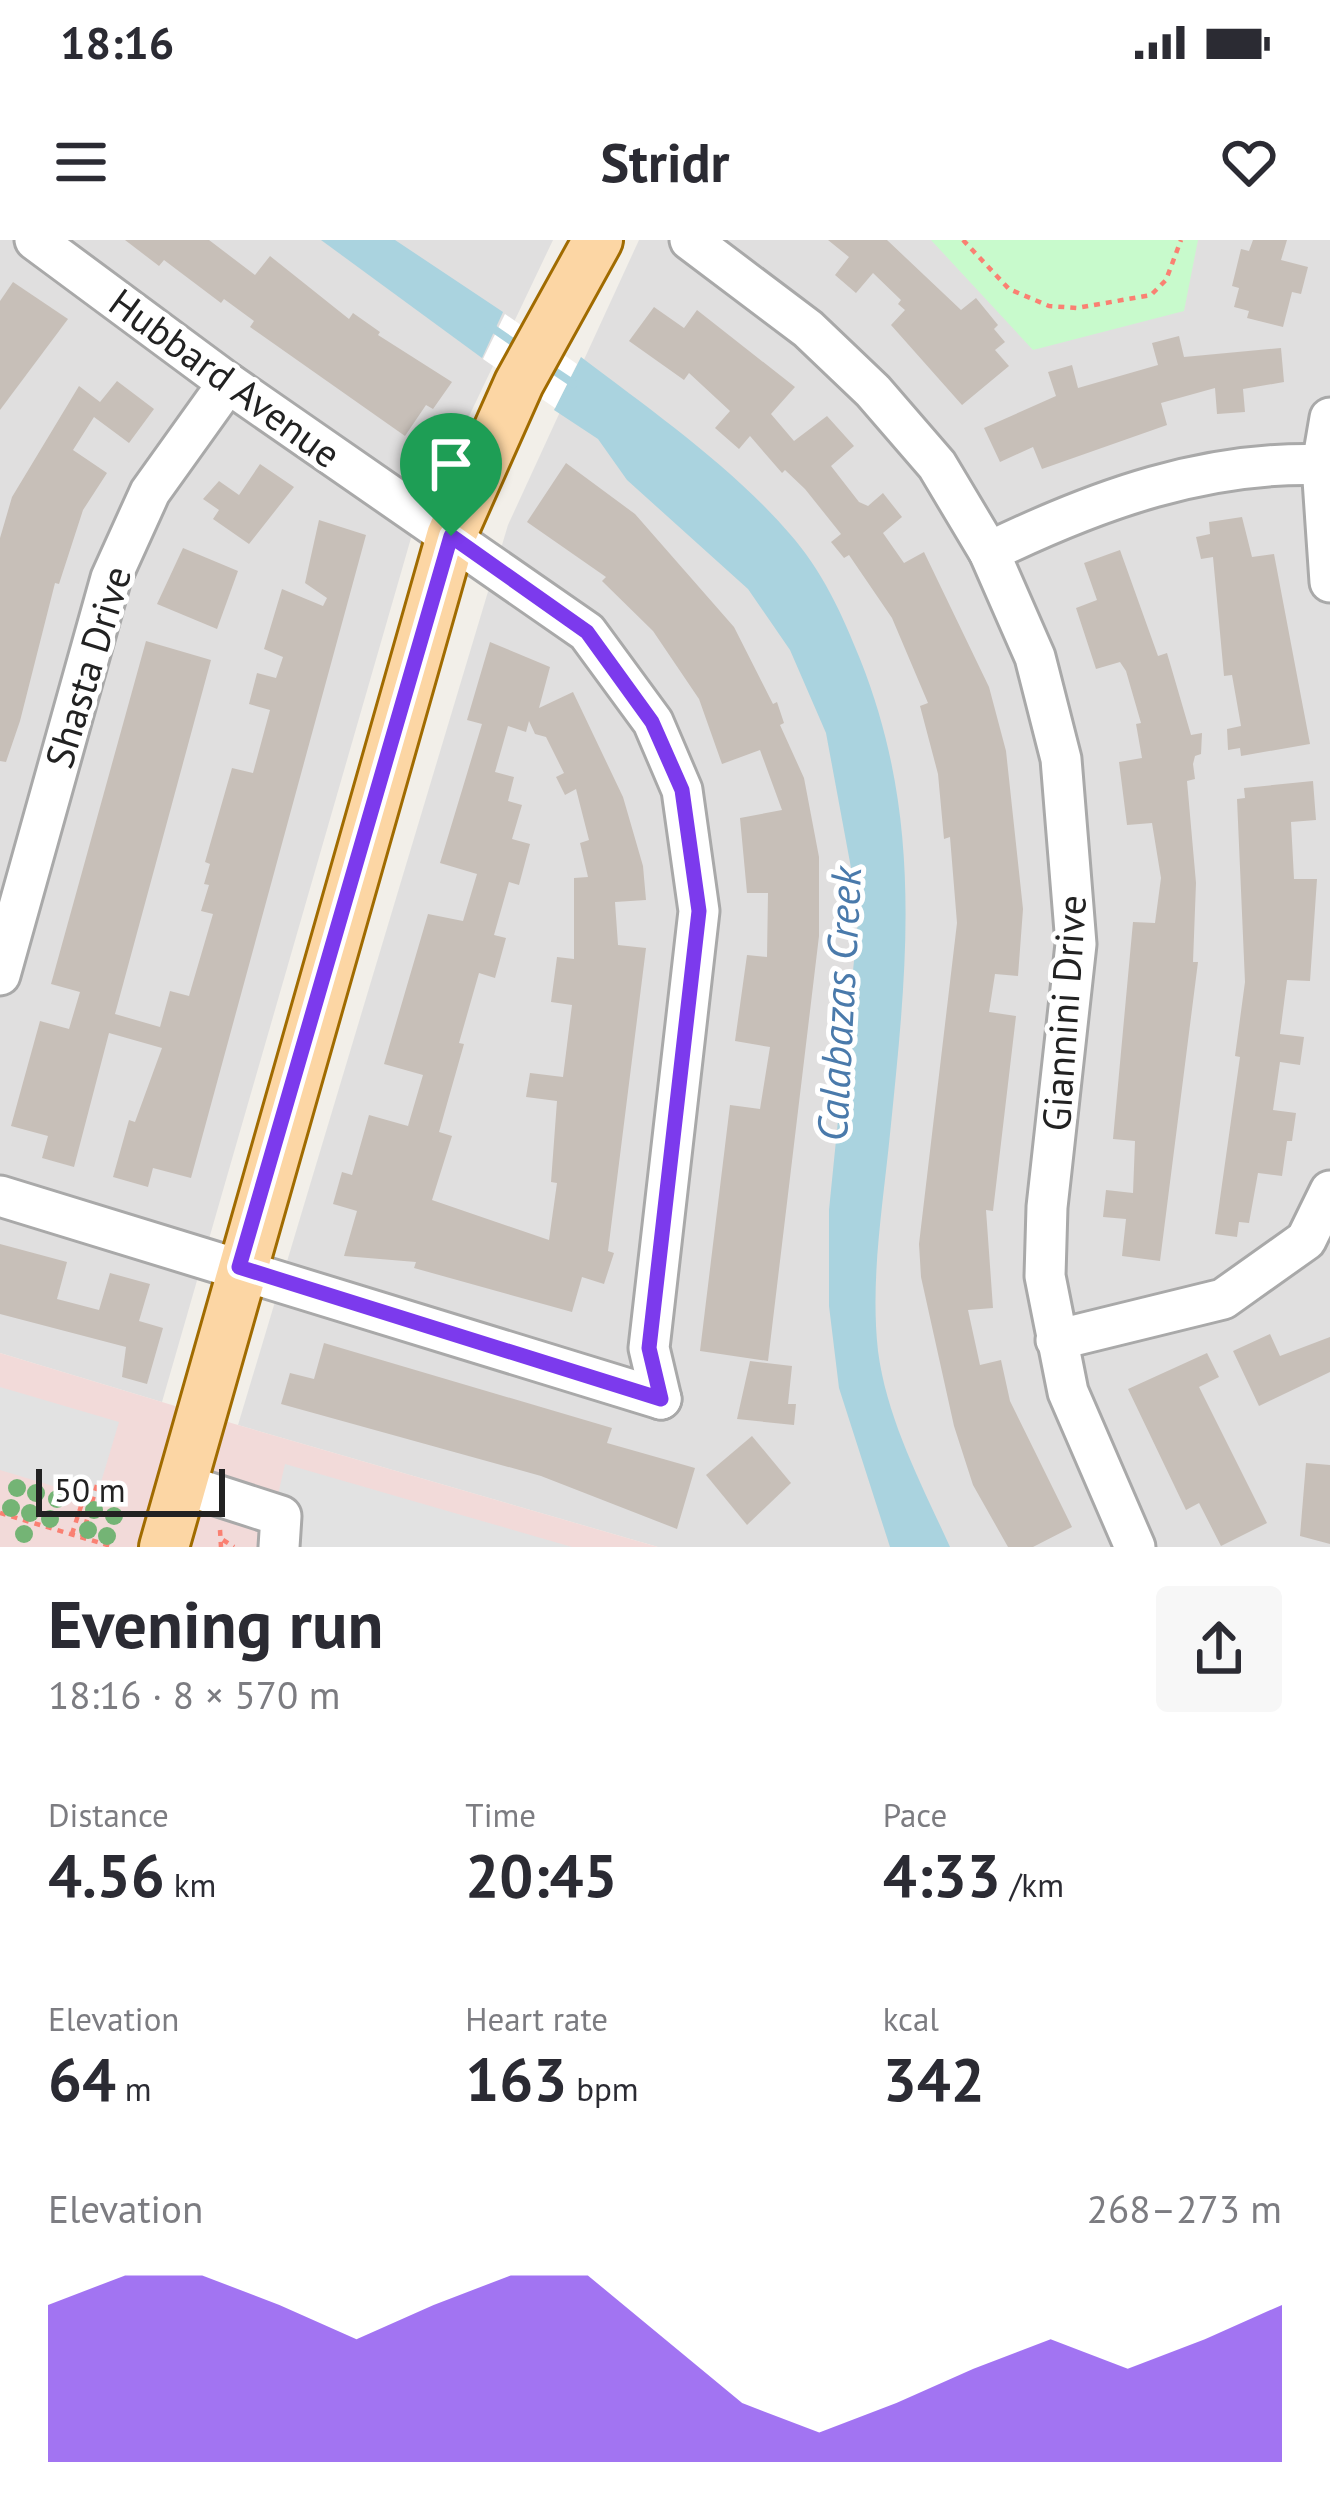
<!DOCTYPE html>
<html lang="en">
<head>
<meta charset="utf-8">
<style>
  :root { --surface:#fff; --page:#f7f7f7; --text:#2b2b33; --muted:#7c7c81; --accent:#7c3aed }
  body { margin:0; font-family:"PT Sans",sans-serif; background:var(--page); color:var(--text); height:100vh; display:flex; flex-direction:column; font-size:45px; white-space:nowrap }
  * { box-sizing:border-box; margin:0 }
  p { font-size:39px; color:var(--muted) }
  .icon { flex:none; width:66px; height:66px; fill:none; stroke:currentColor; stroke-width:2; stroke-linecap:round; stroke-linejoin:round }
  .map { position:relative; height:1307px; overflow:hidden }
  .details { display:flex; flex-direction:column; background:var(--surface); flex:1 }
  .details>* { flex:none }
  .scale { position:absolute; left:36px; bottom:30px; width:189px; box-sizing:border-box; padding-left:12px; border:6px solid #222; border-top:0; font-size:33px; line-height:42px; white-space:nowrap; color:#222; -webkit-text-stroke:9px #fff; paint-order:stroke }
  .pin { position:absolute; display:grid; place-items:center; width:102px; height:102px; color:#fff; margin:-123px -51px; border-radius:50% 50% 50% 0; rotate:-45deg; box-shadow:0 0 12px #0007 }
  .pin .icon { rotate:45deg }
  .round { display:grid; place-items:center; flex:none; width:126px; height:126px; border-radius:12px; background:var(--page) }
  .summary { display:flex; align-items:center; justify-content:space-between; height:204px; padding:0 48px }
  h1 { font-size:66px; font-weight:800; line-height:90px }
  .metrics { display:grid; grid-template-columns:repeat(3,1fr); gap:18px; height:204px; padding:12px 48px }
  .metrics div { display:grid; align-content:center }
  .metrics b { font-size:60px; font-weight:800 }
  .metrics small { font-size:33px; font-weight:400 }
  .metrics p { font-size:33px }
  .chart { height:336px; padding:24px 48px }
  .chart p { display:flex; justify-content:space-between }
  .chart svg { width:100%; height:216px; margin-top:12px; fill:var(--accent); opacity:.7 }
  .status { display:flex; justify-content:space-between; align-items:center; height:84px; padding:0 60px; background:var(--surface); direction:ltr }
  .status svg { height:33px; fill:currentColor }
  header { display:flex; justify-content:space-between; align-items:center; height:156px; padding:0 48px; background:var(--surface); font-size:54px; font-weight:800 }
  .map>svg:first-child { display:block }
  .residential { fill:#e0dfdf }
  .commercial { fill:#f2dad9 }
  .park { fill:#c8facc }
  .parking { fill:#e2e2e2 }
  .water { fill:#aad3df }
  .pier { fill:#fff }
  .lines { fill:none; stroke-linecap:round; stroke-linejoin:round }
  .stream { stroke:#aad3df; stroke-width:8 }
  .building { fill:#c7bfb8; fill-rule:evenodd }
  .minor-casing { stroke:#a9a9a9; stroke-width:45 }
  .major-casing { stroke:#a06b00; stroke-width:54 }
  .path { stroke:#fa8072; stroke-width:4.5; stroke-dasharray:6 6; stroke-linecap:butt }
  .minor { stroke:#fff; stroke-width:39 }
  .major { stroke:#fcd6a4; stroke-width:48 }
  .tree { fill:#74b475 }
  .route-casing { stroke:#fff; stroke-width:24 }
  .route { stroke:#7c3aed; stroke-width:15 }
  .labels { text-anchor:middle; stroke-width:10; stroke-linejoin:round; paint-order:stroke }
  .street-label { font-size:39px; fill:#222; stroke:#fff }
  .water-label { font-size:42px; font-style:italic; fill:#4a7aab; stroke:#fff }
</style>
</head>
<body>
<div class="status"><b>18:16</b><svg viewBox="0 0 49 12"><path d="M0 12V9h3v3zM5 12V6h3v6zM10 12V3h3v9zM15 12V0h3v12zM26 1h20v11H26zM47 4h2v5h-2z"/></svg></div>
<header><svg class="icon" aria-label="menu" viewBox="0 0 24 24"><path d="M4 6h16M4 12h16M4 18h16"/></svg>Stridr<svg class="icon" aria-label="heart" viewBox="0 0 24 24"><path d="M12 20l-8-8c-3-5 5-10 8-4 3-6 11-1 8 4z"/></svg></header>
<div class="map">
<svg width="1330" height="1307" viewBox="0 0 1330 1307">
  <rect width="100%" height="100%" fill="#f2efe9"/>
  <g class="residential">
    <path d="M0,0H553L411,298L162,1162L0,1113Z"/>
    <path d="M639,0H1330V1307H658L238,1185L508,285Z"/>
  </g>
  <path class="commercial" d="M0,1113L238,1185L658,1307H0Z"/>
  <path class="park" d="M931,0H1198L1184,71L1033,110Z"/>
  <g class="parking">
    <path d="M0,1147L119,1182L96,1259L0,1230Z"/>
    <path d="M285,1224L572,1307H266Z"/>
  </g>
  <g class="water">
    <path d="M321,0H395L503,72L482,118Z"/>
    <path d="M581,117C652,171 731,226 789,293C822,330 842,374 860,419C924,579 907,727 890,894C883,965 870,1039 878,1111C887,1180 922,1245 950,1307H890L839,1148L829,1066V970L859,671L826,493L790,410L748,349L627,240L598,199L554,170Z"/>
  </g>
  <path class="pier" d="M505,74L577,124L555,168L483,119Z"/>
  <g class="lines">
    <g class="stream">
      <path d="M488,85L520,107"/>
      <path d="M547,126L574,144"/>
    </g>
  </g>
  <g class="building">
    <path d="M125,0H209L255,35L270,16L349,79L353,73L380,92L378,95L452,142L433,169L426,165L405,196L250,87L254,81L224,59L221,63L164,20L159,26Z"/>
    <path d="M828,0H887L961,70L976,58L998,85L994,89L1005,102L995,110L1009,126L962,165L891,85L905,70L898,64L901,60L873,33L856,53L835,35L849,17Z"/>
    <path d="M1253,0H1287L1281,20L1308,27L1301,54L1292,52L1283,87L1247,78L1249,71L1234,67L1239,48L1232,46L1241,9L1249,11Z"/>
    <path d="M13,42L68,79L0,170V61Z"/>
    <path d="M654,67L684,88L697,70L795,147L771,174L794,201L827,176L854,206L831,226L859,262L868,266L883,253L902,277L883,293L904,323L924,312L989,447L1006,511L1023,669L1018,736L995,734L989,772L1016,776L993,971L986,970L993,1068L968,1070L980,1125L1001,1120L1010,1161L1072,1287L1033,1307H1008L973,1245L954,1186L921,1037L919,1004L957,683L950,597L944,599L938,534L920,466L928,463L892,378L849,315L844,318L831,302L841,294L805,249L785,230L782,233L750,196L739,209L715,188L730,171L689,133L684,140L629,101Z"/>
    <path d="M1179,96L1184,117L1281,108L1284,142L1243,149L1245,172L1217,174L1215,148L1161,163L1167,185L1042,229L1033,207L1000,222L984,188L1056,156L1048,132L1072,125L1078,148L1158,125L1152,103Z"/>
    <path d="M117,141L154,169L129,203L94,177L73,210L107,233L83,270L59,344L55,343L20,481L6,522L0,521V298L5,281L12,257L79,146L100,162Z"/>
    <path d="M566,223L635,274L734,387L773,464L777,462L784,483L780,485L804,538L819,617V696L768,1121L700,1111L730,865L760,869L770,807L735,801L747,715L767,717L768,653H747L740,578L782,570L760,510L722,524L699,459L653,391L602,341L606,337L527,282Z"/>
    <path d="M260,224L294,247L249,304L213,279L219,270L203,259L219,241L239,255Z"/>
    <path d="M1242,277L1252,317L1274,314L1310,504L1241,516L1240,508L1228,510L1227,489L1241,486L1232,435L1224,436L1213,317L1201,319L1196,297L1210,294L1209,282Z"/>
    <path d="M319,280L366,295L191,938L153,928L148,947L113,937L129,880L135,882L162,808L109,793L74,927L42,918L48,896L11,886L40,781L69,789L80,752L51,744L146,401L211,420L115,774L160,787L170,751L189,756L213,674L201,671L209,645L204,644L210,624L205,622L232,528L253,533L270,470L249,464L257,433L276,438L283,417L264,409L282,349L323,366L327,358L305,343Z"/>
    <path d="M183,308L238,331L217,389L157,364Z"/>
    <path d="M1120,310L1158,416L1167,413L1191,495L1202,493L1201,514L1195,516L1193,524L1195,539L1187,541L1196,643L1193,722H1198L1160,1021L1122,1016L1126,979L1103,977L1106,950L1133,953L1135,901L1113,899L1133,682L1155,683L1161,638L1152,583L1127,585L1119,522L1142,518L1136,484L1141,483L1126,431L1120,422L1096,429L1076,368L1097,360L1084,323Z"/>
    <path d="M490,402L550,427L539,468L573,452L623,557L643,626L646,660L615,662L618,705L646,708L608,1011L614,1013L604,1044L582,1037L572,1072L414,1028L416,1022L344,1016L357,971L333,964L342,932L352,935L369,875L408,886L423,835L384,824L428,674L463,681L477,634L440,623L482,484L467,480ZM529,481L535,494L546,497L564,533L556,537L565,555L576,549L589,600L580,603L588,637L574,638V719L557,717L551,762L572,765L563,837L530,833L526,857L557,861L551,942L557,943L549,1000L432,960L452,896L439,892L464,804L459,803L479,733L495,738L506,698L494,695L509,642L519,645L530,604L512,599L522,565L508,561L514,537L495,532L508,486L526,492Z"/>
    <path d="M1313,541L1316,580L1291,582L1294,639H1317L1310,741L1287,740L1280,794L1304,797L1300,825L1280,822L1273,870L1296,873L1292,901H1287L1282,936L1258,933L1249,983L1239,982L1237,997L1215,994L1240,817L1235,816L1245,742L1237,559L1245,558L1244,548Z"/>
    <path d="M0,1004L67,1022L57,1059L99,1070L110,1033L150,1044L139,1081L163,1088L147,1144L122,1137L126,1107L0,1074Z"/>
    <path d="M1270,1094L1280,1116L1330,1097V1132L1259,1166L1233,1111Z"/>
    <path d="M324,1103L612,1188L607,1203L695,1228L677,1289L541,1236L281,1164L290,1133L314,1139Z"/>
    <path d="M1207,1113L1219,1137L1199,1147L1267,1283L1221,1306L1199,1263L1186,1270L1128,1149Z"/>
    <path d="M750,1121L792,1126L788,1164H796L794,1185L737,1179Z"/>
    <path d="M752,1196L791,1243L747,1285L706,1235Z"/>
    <path d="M1306,1223L1330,1225V1304L1300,1296Z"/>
  </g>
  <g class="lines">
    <g class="minor-casing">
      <g id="minor">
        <path d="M35,0L228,143L587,392L653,482L682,550L699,671L649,1108L661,1159"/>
        <path d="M690,0L808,89L873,151L937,225L989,312L1035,417L1061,519L1076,704L1047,967L1045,1036L1068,1152L1135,1307"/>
        <path d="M1330,178L1322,225L1330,342"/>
        <path d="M989,312C1096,260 1208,219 1330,225"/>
        <path d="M0,735L111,338L150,252L228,143"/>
        <path d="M0,956L661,1159"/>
        <path d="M1056,1100L1223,1059L1306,1000L1330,951"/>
        <path d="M182,1244L281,1276L279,1307"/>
      </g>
    </g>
    <g class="major-casing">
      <path id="major" d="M164,1307L451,296L519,143L598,0"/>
    </g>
    <g class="path">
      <path d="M963,0L1009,49L1049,66L1077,68L1151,55L1166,40L1181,0"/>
      <path d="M0,1273L114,1307"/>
      <path d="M220,1290L221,1307"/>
      <path d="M72,1294L83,1260"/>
      <path d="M82,1297L97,1245"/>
      <path d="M223,1300L234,1307"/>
    </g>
    <use href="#minor" class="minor"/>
    <use href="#major" class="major"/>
  </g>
  <g class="tree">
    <circle cx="17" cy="1248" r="9"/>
    <circle cx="36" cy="1253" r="9"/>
    <circle cx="57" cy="1259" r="9"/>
    <circle cx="11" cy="1268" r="9"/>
    <circle cx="94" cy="1270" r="9"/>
    <circle cx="30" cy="1273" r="9"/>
    <circle cx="114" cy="1276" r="9"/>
    <circle cx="50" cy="1279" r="9"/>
    <circle cx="88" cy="1290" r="9"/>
    <circle cx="24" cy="1294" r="9"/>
    <circle cx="107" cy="1296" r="9"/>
  </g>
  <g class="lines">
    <g class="route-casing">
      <path id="route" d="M451,296L587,392L652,482L682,550L699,671L649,1108L661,1159L239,1027Z"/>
    </g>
    <use href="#route" class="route"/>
  </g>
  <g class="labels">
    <g class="street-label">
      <text transform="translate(225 138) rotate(36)" y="14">Hubbard Avenue</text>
      <text transform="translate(88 427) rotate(-73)" y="14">Shasta Drive</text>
      <text transform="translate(1064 773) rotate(-86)" y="14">Giannini Drive</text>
    </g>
    <g class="water-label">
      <text transform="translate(839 764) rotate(-87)" y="15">Calabazas Creek</text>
    </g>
  </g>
</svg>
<div class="scale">50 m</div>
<div class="pin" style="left:451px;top:296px;background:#1e9e55"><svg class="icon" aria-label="arrive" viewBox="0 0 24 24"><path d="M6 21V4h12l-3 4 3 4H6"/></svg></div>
</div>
<section class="details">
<div class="summary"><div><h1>Evening run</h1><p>18:16 · 8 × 570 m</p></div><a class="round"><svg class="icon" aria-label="share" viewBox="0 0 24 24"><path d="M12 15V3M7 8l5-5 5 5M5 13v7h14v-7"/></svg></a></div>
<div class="metrics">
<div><p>Distance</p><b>4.56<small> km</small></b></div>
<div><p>Time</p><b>20:45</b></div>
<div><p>Pace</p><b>4:33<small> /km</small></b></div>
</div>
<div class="metrics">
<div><p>Elevation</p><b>64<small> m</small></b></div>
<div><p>Heart rate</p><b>163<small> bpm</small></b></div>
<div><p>kcal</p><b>342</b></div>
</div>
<div class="chart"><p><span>Elevation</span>268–273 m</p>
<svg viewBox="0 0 160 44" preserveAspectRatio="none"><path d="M0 44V12L10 6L20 6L30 12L40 19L50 12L60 6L70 6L80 19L90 32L100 38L110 32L120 25L130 19L140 25L150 19L160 12V44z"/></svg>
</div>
</section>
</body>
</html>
